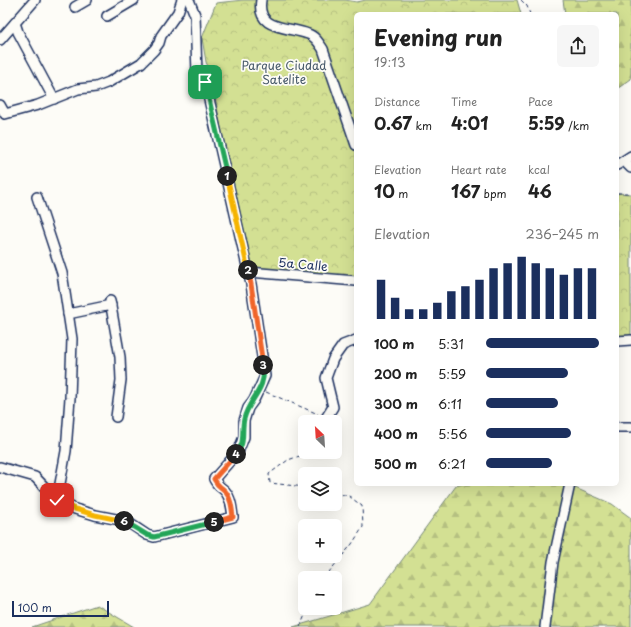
<!DOCTYPE html>
<html lang="en">
<head>
<meta charset="utf-8">
<style>
  :root { --surface:#fff; --page:#f6f6f6; --text:#222; --muted:#767676; --accent:#1b2f5e }
  body { margin:0; font-family:"Playpen Sans",sans-serif; background:var(--page); color:var(--text); height:100vh; display:flex; flex-direction:column; font-size:15px; white-space:nowrap }
  * { box-sizing:border-box; margin:0 }
  p { font-size:13px; color:var(--muted) }
  .icon { flex:none; width:22px; height:22px; fill:none; stroke:currentColor; stroke-width:2; stroke-linecap:round; stroke-linejoin:round }
  .map { position:relative; flex:1; overflow:hidden }
  .sheet { position:absolute; left:354px; top:12px; width:265px; height:474px; display:flex; flex-direction:column; background:var(--surface); border-radius:6px; box-shadow:0 4px 16px #0002 }
  .sheet>* { flex:none }
  .needle { width:26px; rotate:335deg }
  .tools { position:absolute; left:298px; top:415px; display:grid; gap:8px }
  .tools a { display:grid; place-items:center; width:44px; height:44px; border-radius:6px; background:var(--surface); box-shadow:0 4px 16px #0002; font-size:20px }
  .scale { position:absolute; left:12px; bottom:10px; width:97px; box-sizing:border-box; padding-left:4px; border:2px solid #1b2f5e; border-top:0; font-size:11px; line-height:14px; white-space:nowrap; color:#1b2f5e; -webkit-text-stroke:3px #fdfcf7; paint-order:stroke }
  .pin { position:absolute; display:grid; place-items:center; width:34px; height:34px; color:#fff; margin:-17px; border-radius:8px; box-shadow:0 2px 6px #0006 }
  .km { position:absolute; width:20px; height:20px; margin:-10px; border-radius:50%; background:#222; color:#fff; font-size:11px; line-height:20px; text-align:center }
  .round { display:grid; place-items:center; flex:none; width:42px; height:42px; border-radius:6px; background:var(--page) }
  .head { display:flex; align-items:center; justify-content:space-between; height:68px; padding:0 20px }
  h1 { font-size:22px; font-weight:700; line-height:30px }
  .metrics { display:grid; grid-template-columns:repeat(3,1fr); gap:6px; height:68px; padding:4px 20px }
  .metrics div { display:grid; align-content:center }
  .metrics b { font-size:17px; font-weight:700 }
  .metrics small { font-size:11px; font-weight:400 }
  .metrics p { font-size:11px }
  .chart { height:112px; padding:8px 20px }
  .chart p { display:flex; justify-content:space-between }
  .chart svg { width:100%; height:72px; margin-top:4px; stroke:var(--accent); stroke-width:6 }
  ul { padding:0 20px; list-style:none; font-size:13px }
  li { display:grid; grid-template-columns:64px 48px 1fr; align-items:center; height:30px }
  li i { height:10px; border-radius:5px; background:var(--accent) }
  .map>svg:first-child { display:block }
  .forest { fill:url(#forest-firs); stroke:#778878 }
  .park { fill:url(#park-crowns); stroke:#778878 }
  .lines { fill:none; stroke-linecap:round; stroke-linejoin:round }
  .minor-casing { stroke:#1b2f5e; stroke-width:12 }
  .path { stroke:#1b2f5e; stroke-width:1; stroke-dasharray:4 3; stroke-linecap:butt }
  .minor { stroke:#fdfcf7; stroke-width:9 }
  .split-1-casing { stroke:#fff; stroke-width:8 }
  .split-2-casing { stroke:#fff; stroke-width:8 }
  .split-3-casing { stroke:#fff; stroke-width:8 }
  .split-4-casing { stroke:#fff; stroke-width:8 }
  .split-5-casing { stroke:#fff; stroke-width:8 }
  .split-6-casing { stroke:#fff; stroke-width:8 }
  .split-7-casing { stroke:#fff; stroke-width:8 }
  .split-1 { stroke:#22a559; stroke-width:5 }
  .split-2 { stroke:#f5b400; stroke-width:5 }
  .split-3 { stroke:#f0652b; stroke-width:5 }
  .split-4 { stroke:#22a559; stroke-width:5 }
  .split-5 { stroke:#f0652b; stroke-width:5 }
  .split-6 { stroke:#22a559; stroke-width:5 }
  .split-7 { stroke:#f5b400; stroke-width:5 }
  .labels { text-anchor:middle; stroke-width:3.5; stroke-linejoin:round; paint-order:stroke }
  .park-label { font-size:12px; fill:#495b6b; stroke:#fdfcf7 }
  .street-label { font-size:12px; fill:#1b2f5e; stroke:#fdfcf7 }
</style>
</head>
<body>
<div class="map">
<svg width="631" height="627" viewBox="0 0 631 627">
  <defs>
    <pattern id="forest-firs" width="22" height="20" patternUnits="userSpaceOnUse"><rect width="22" height="20" fill="#d3e093"/><path d="M5 1l3.5 6h-7zM16 11l3.5 6h-7z" fill="#b5c081"/></pattern>
    <pattern id="park-crowns" width="20" height="18" patternUnits="userSpaceOnUse"><rect width="20" height="18" fill="#d3e093"/><path d="M2 6a3 3 0 1 1 6 0M12 15a3 3 0 1 1 6 0" fill="none" stroke="#b5c081"/></pattern>
  </defs>
  <rect width="100%" height="100%" fill="#fdfcf7"/>
  <filter id="ink" filterUnits="userSpaceOnUse"><feTurbulence type="fractalNoise" baseFrequency=".025" numOctaves="2"/><feDisplacementMap in="SourceGraphic" scale="8" xChannelSelector="R" yChannelSelector="G"/><feConvolveMatrix kernelMatrix="1 2 1 2 8 2 1 2 1" color-interpolation-filters="sRGB"/></filter>
  <g filter="url(#ink)">
    <g class="forest">
      <path d="M563,0H631V79L617,89V14H565Z"/>
      <path d="M463,484H566L612,504L631,518V627H293L370,604L456,486Z"/>
      <path d="M97,605L134,627H32Z"/>
    </g>
    <g class="park">
      <path d="M243,0H345L357,2L366,0H517L521,14H356V281L249,272L210,71L206,62L202,38L216,3Z"/>
      <path d="M617,193L631,194V339H617Z"/>
    </g>
    <g class="lines">
      <g class="minor-casing">
        <g id="minor">
          <path d="M261,0C256,31 288,26 308,34C315,36 319,43 323,49L356,145"/>
          <path d="M75,7L87,0"/>
          <path d="M107,16L134,0"/>
          <path d="M15,23L18,32L54,99"/>
          <path d="M0,40L35,0"/>
          <path d="M0,105L5,114L38,105L78,89L96,87L109,82L141,63L154,50L159,43L161,36L178,12L182,0"/>
          <path d="M624,161L631,168"/>
          <path d="M617,165L631,156"/>
          <path d="M37,197L62,273L72,339L70,398L66,451L57,500"/>
          <path d="M249,272L356,281"/>
          <path d="M110,301L120,357L121,380L116,417"/>
          <path d="M68,314L111,305"/>
          <path d="M617,341L631,340"/>
          <path d="M326,418L333,407L326,378L333,359L343,345L356,340"/>
          <path d="M617,427H631"/>
          <path d="M0,467L35,477L57,500L75,509L95,515L126,521L147,535L154,537L233,517C232,508 231,498 225,491C219,485 219,488 214,479L238,452L244,437V421L248,408L254,400L265,376L251,284L205,82L197,73L195,15L189,0"/>
          <path d="M545,627L553,562L570,484"/>
        </g>
      </g>
      <g class="path">
        <path d="M521,0L527,6L530,14"/>
        <path d="M617,193H631"/>
        <path d="M266,392L318,414"/>
        <path d="M305,487L270,483L269,474L288,460L311,452"/>
        <path d="M324,578L352,544L363,527L362,506L349,496L335,493"/>
        <path d="M300,627L308,608"/>
      </g>
      <use href="#minor" class="minor"/>
    </g>
  </g>
  <g class="lines" filter="url(#ink)">
    <g class="split-1-casing">
      <path id="split-1" d="M205,82L227,176"/>
    </g>
    <g class="split-2-casing">
      <path id="split-2" d="M227,176L248,270"/>
    </g>
    <g class="split-3-casing">
      <path id="split-3" d="M248,270L251,284L263,365"/>
    </g>
    <g class="split-4-casing">
      <path id="split-4" d="M236,454C246,443 241,432 244,419C249,398 267,390 263,365"/>
    </g>
    <g class="split-5-casing">
      <path id="split-5" d="M214,522L233,517C232,508 231,498 225,491C219,485 219,488 214,479L236,454"/>
    </g>
    <g class="split-6-casing">
      <path id="split-6" d="M124,521L147,535L154,537L214,522"/>
    </g>
    <g class="split-7-casing">
      <path id="split-7" d="M57,500L75,509L95,515L124,521"/>
    </g>
    <use href="#split-1" class="split-1"/>
    <use href="#split-2" class="split-2"/>
    <use href="#split-3" class="split-3"/>
    <use href="#split-4" class="split-4"/>
    <use href="#split-5" class="split-5"/>
    <use href="#split-6" class="split-6"/>
    <use href="#split-7" class="split-7"/>
  </g>
  <g class="labels">
    <g class="park-label">
      <text x="284" y="70">Parque Ciudad<tspan x="284" dy="14">Satelite</tspan></text>
    </g>
    <g class="street-label">
      <text transform="translate(303 265) rotate(5)" y="4">5a Calle</text>
    </g>
  </g>
</svg>
<div class="tools">
<a><svg class="needle" viewBox="-14 -14 28 28"><path d="M0-13l5 13h-10z" fill="#e53935"/><path d="M0 13l5-13h-10z" fill="#767676"/></svg></a>
<a><svg class="icon" aria-label="layers" viewBox="0 0 24 24"><path d="M12 4l9 5-9 5-9-5zM3 14l9 5 9-5"/></svg></a>
<a>+</a>
<a>−</a>
</div>
<div class="scale">100 m</div>
<div class="pin" style="left:205px;top:82px;background:#1e9e55"><svg class="icon" aria-label="arrive" viewBox="0 0 24 24"><path d="M6 21V4h12l-3 4 3 4H6"/></svg></div>
<div class="pin" style="left:57px;top:500px;background:#d93025"><svg class="icon" aria-label="check" viewBox="0 0 24 24"><path d="M5 12l5 5 9-10"/></svg></div>
<b class="km" style="left:227px;top:176px">1</b>
<b class="km" style="left:248px;top:270px">2</b>
<b class="km" style="left:263px;top:365px">3</b>
<b class="km" style="left:236px;top:454px">4</b>
<b class="km" style="left:214px;top:522px">5</b>
<b class="km" style="left:124px;top:521px">6</b>
<section class="sheet">
<div class="head"><div><h1>Evening run</h1><p>19:13</p></div><a class="round"><svg class="icon" aria-label="share" viewBox="0 0 24 24"><path d="M12 15V3M7 8l5-5 5 5M5 13v7h14v-7"/></svg></a></div>
<div class="metrics">
<div><p>Distance</p><b>0.67<small> km</small></b></div>
<div><p>Time</p><b>4:01</b></div>
<div><p>Pace</p><b>5:59<small> /km</small></b></div>
</div>
<div class="metrics">
<div><p>Elevation</p><b>10<small> m</small></b></div>
<div><p>Heart rate</p><b>167<small> bpm</small></b></div>
<div><p>kcal</p><b>46</b></div>
</div>
<div class="chart"><p><span>Elevation</span>236–245 m</p>
<svg viewBox="0 0 160 44" preserveAspectRatio="none"><path d="M5 44V20M15 44V31M25 44V38M35 44V38M45 44V34M55 44V27M65 44V24M75 44V20M85 44V13M95 44V10M105 44V6M115 44V10M125 44V13M135 44V17M145 44V13M155 44V13"/></svg>
</div>
<ul>
<li><b>100 m</b>5:31<i style="width:100%"></i></li>
<li><b>200 m</b>5:59<i style="width:73%"></i></li>
<li><b>300 m</b>6:11<i style="width:64%"></i></li>
<li><b>400 m</b>5:56<i style="width:75%"></i></li>
<li><b>500 m</b>6:21<i style="width:58%"></i></li>
</ul>
</section>
</div>
</body>
</html>
